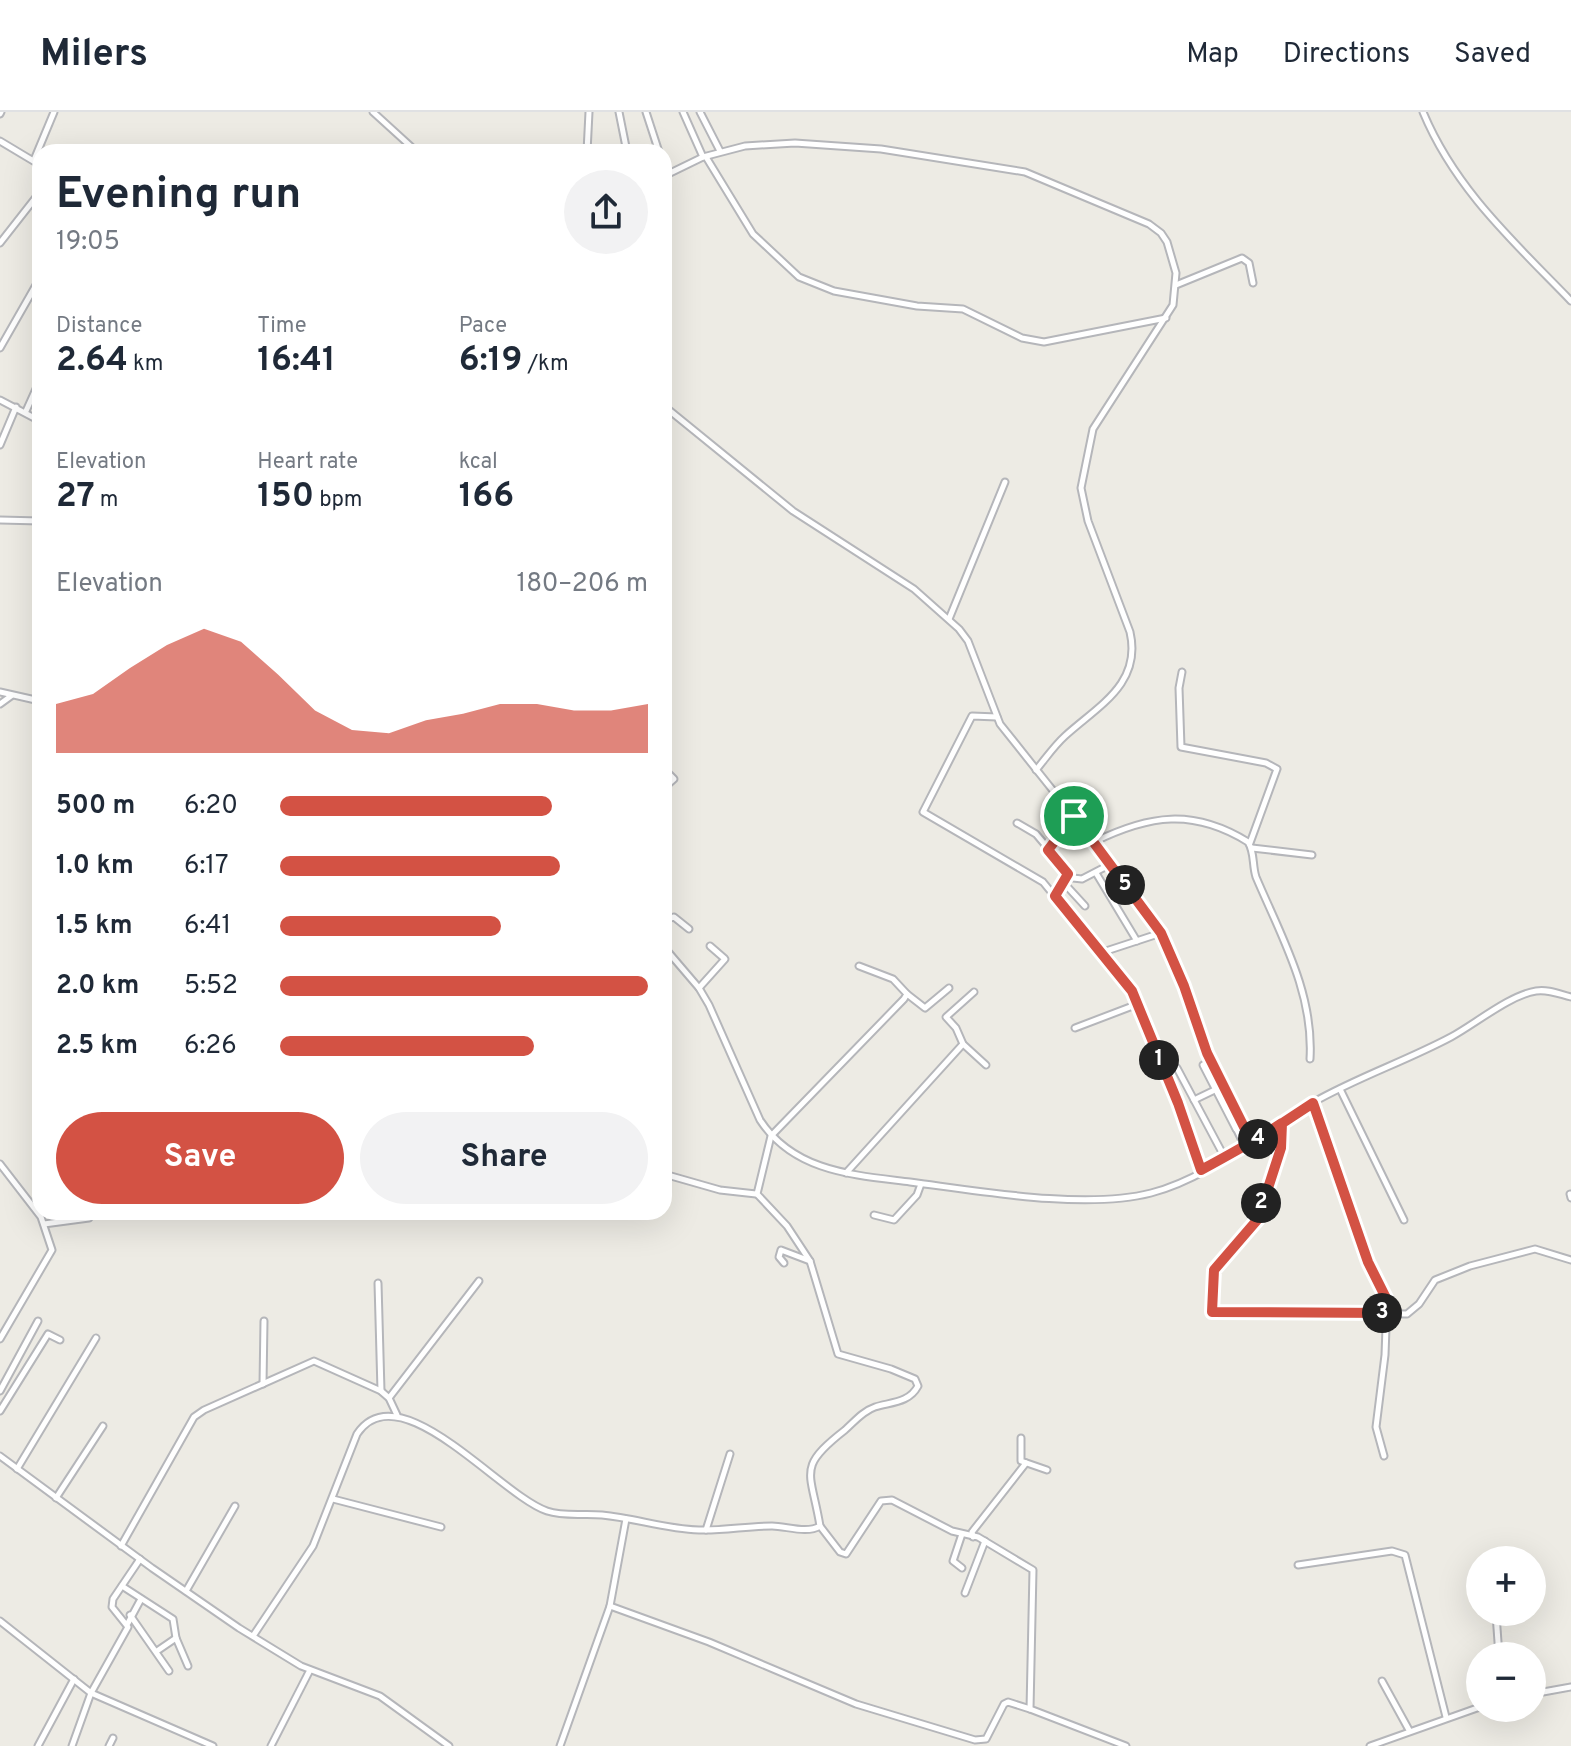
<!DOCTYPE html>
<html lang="en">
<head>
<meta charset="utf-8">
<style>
  :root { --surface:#fff; --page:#f2f2f3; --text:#1f2937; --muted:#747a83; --line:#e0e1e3; --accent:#d35244 }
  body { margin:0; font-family:Overpass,sans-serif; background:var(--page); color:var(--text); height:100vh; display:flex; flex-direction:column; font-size:30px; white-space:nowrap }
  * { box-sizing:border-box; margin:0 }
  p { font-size:26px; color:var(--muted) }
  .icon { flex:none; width:44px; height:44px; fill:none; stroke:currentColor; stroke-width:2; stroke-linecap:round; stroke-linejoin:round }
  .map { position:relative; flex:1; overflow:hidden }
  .details { position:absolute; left:32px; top:32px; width:640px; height:1076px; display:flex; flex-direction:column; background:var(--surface); border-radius:24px; box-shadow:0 8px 32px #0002 }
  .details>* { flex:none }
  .fabs { position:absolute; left:1466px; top:1434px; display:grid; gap:16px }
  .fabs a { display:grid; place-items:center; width:80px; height:80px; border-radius:50%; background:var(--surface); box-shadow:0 8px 32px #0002; font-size:40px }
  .pin { position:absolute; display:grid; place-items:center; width:68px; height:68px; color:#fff; margin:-34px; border:4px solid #fff; border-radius:50%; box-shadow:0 2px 8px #0007 }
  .km { position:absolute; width:40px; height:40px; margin:-20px; border-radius:50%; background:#222; color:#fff; font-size:22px; line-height:40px; text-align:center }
  .round { display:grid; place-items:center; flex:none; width:84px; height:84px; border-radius:42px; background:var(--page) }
  .headline { display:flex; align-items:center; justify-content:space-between; height:136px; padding:0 24px }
  h1 { font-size:44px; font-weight:700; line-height:60px }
  .metrics { display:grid; grid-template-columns:repeat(3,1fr); gap:12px; height:136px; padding:8px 24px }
  .metrics div { display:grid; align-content:center }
  .metrics b { font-size:34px; font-weight:700 }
  .metrics small { font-size:22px; font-weight:400 }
  .metrics p { font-size:22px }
  .chart { height:224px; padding:16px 24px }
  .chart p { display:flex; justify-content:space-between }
  .chart svg { width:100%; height:144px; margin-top:8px; fill:var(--accent); opacity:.7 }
  .primary-button { display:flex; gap:16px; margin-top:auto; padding:16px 24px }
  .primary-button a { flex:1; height:92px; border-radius:48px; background:var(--accent); color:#fff; font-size:32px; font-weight:700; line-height:92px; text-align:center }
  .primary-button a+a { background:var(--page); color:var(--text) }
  ul { padding:0 24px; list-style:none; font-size:26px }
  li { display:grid; grid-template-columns:128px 96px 1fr; align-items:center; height:60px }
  li i { height:20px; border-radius:10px; background:var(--accent) }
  header { display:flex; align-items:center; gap:48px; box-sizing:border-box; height:112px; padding:0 40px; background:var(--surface); border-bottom:2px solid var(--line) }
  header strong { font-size:38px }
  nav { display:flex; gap:44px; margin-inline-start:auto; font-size:28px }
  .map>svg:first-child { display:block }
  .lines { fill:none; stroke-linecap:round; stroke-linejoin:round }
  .minor-casing { stroke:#b5b6ba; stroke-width:9 }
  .minor { stroke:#fff; stroke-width:5 }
  .route-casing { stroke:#fff; stroke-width:16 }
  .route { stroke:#d35244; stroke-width:10 }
</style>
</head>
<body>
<header>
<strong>Milers</strong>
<nav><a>Map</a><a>Directions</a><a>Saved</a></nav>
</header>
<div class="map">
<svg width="1571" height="1634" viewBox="0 0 1571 1634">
  <rect width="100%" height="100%" fill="#edebe4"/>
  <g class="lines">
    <g class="minor-casing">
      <g id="minor">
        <path d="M373,0L417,40"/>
        <path d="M619,0L627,40"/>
        <path d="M646,0L659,40"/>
        <path d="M683,0L703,45"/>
        <path d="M700,0L720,39"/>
        <path d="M1423,0C1455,77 1514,130 1571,189"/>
        <path d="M0,2L1,0"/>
        <path d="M0,29L40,53"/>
        <path d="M587,40L589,0"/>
        <path d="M706,45L753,122L799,165L834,179L917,194L963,197L1022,226L1044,230L1166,206"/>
        <path d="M34,48L54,0"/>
        <path d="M664,64L703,45L745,34L795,31L881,37L1025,60L1149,112L1161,121L1167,130L1176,161L1173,193L1093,317L1081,376L1088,409L1130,520C1142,572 1098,594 1065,624C1054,634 1046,646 1036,658"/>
        <path d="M0,131L40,80"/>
        <path d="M1176,173L1242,146L1249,151L1253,171"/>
        <path d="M0,236L40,166"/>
        <path d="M0,288L40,309"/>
        <path d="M664,294L793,399L914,477L959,517L968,529L1000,612L1094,730L1161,821L1184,874L1207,941L1252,1031"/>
        <path d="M26,299L40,268"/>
        <path d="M0,333L16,295"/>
        <path d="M0,408L40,409"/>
        <path d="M949,507L1005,370"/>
        <path d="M1182,560L1179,576L1181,635L1266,651L1277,657L1250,731"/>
        <path d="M0,580L40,589"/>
        <path d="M0,592L11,584"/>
        <path d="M997,605L972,604L923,700L1043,770L1132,879L1178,991L1201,1058"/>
        <path d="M664,657L674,667L664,676"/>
        <path d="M1017,711L1036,722L1073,766L1082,767L1109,753"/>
        <path d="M1094,730C1149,703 1193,696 1248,730C1255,741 1252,753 1256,765C1281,824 1314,881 1310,947"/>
        <path d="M1252,736L1312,743"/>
        <path d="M1048,738L1074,704"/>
        <path d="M1096,761L1137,829"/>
        <path d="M1063,770L1085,794"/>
        <path d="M1055,784L1068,762"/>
        <path d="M664,808L674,805L689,817"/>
        <path d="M664,835L699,876L709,893L760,1008C794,1060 854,1063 910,1070C979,1079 1085,1098 1151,1081C1212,1065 1261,1019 1314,990C1358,965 1406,949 1451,925C1475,912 1510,883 1536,879C1548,877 1559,882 1571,885"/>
        <path d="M1100,841L1161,821"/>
        <path d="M699,876L725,847L710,834"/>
        <path d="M974,880L946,905L956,916L963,932L986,953"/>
        <path d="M907,882L925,896L949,876"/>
        <path d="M1075,916L1138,892"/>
        <path d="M1211,949L1203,953L1236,1017"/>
        <path d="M1177,956L1225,1046"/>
        <path d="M1340,977L1404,1108"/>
        <path d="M1194,988L1223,974"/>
        <path d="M1313,991L1368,1150L1387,1188L1385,1243L1376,1315L1384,1344"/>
        <path d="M1282,1011L1281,1036L1258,1107L1214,1158L1212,1200L1407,1202L1419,1192L1435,1168L1470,1154L1535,1137L1571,1148"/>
        <path d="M1236,1016L1245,1035"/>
        <path d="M0,1052L41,1105L52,1138L0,1227"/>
        <path d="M846,1061L963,932"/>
        <path d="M664,1062L720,1078L756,1082"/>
        <path d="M1570,1082L1571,1086"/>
        <path d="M874,1103L894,1108L917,1083L921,1072"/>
        <path d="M44,1112L89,1106"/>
        <path d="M784,1151L779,1145L781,1138L810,1149"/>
        <path d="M378,1171L381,1279"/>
        <path d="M263,1272L264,1209"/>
        <path d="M0,1279L38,1209"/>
        <path d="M389,1286L479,1169"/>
        <path d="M0,1299L48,1222L60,1228"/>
        <path d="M1021,1326V1349L1047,1358"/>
        <path d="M0,1344L152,1456L239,1516L301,1554L380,1584L449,1634"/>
        <path d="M17,1357L96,1226"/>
        <path d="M56,1386L103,1314"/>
        <path d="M333,1387L441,1415"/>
        <path d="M820,1414L840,1440L846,1442L881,1389L892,1388L952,1419L978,1425L1033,1458L1030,1597L1126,1634"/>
        <path d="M706,1418L730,1342"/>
        <path d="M962,1422L953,1449L962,1456"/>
        <path d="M973,1425L972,1420L1026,1351"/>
        <path d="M121,1434L194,1305L204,1298L314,1249L381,1279L389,1286L397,1303"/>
        <path d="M1298,1453L1392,1439L1405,1443L1446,1605"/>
        <path d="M122,1474L173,1507L176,1526L188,1554"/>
        <path d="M186,1479L235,1394"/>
        <path d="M965,1481L985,1429"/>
        <path d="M610,1494L709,1530L856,1592L975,1628L986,1627L1004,1592L1008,1590L1030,1597"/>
        <path d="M1496,1502L1499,1544"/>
        <path d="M130,1503L169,1559"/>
        <path d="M0,1509L91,1581L213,1634"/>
        <path d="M128,1511L141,1487"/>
        <path d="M253,1524L313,1434L357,1322C399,1259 500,1383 547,1399C565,1405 584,1401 602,1403C635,1406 665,1417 699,1418C723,1419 747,1414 772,1414C786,1414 807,1422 820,1414C811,1359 796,1356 845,1318C854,1310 863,1299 875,1295C891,1290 909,1291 918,1274L915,1267L891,1257L838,1242L810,1149L787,1114L757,1082L771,1024L904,887L907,882L893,867L859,854"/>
        <path d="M157,1539L176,1526"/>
        <path d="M1382,1569L1409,1618"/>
        <path d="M1532,1582L1571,1575"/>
        <path d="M38,1634L74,1567"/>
        <path d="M72,1634L91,1581L128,1515L112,1495L113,1487L140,1447"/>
        <path d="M109,1634L113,1626"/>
        <path d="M271,1634L310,1558"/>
        <path d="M560,1634L610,1494L626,1407"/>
        <path d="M1370,1634L1480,1595"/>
      </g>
    </g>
    <use href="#minor" class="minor"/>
  </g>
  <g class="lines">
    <g class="route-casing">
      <path id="route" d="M1074,704L1048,738L1068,762L1055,784L1132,879L1178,991L1201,1058C1229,1043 1256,1028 1282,1011L1281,1036L1258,1107L1214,1158L1212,1200L1388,1201L1387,1188L1368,1150L1313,991L1252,1031L1207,941L1184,874L1161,821L1074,704"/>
    </g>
    <use href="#route" class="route"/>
  </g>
</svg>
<div class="fabs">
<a>+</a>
<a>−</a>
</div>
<div class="pin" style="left:1074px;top:704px;background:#1e9e55"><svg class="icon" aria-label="arrive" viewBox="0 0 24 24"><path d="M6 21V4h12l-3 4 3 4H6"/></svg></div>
<b class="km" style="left:1159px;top:948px">1</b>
<b class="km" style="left:1261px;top:1091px">2</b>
<b class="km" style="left:1382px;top:1201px">3</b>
<b class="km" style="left:1258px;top:1027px">4</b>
<b class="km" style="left:1125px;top:773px">5</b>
<section class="details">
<div class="headline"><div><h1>Evening run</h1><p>19:05</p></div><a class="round"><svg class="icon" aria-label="share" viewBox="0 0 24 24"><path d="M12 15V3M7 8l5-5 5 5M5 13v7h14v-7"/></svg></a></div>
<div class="metrics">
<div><p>Distance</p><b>2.64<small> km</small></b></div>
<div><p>Time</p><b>16:41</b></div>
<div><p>Pace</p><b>6:19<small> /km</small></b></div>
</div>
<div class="metrics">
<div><p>Elevation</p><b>27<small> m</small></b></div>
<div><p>Heart rate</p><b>150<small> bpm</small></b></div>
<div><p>kcal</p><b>166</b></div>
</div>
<div class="chart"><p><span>Elevation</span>180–206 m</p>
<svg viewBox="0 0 160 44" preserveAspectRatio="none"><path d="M0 44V29L10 26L20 18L30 11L40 6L50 10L60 20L70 31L80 37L90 38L100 34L110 32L120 29L130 29L140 31L150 31L160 29V44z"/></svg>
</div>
<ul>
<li><b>500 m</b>6:20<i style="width:74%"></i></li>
<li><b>1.0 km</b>6:17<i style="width:76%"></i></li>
<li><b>1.5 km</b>6:41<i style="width:60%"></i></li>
<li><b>2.0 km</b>5:52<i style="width:100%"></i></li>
<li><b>2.5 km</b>6:26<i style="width:69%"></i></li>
</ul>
<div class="primary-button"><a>Save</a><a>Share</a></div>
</section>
</div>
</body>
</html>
